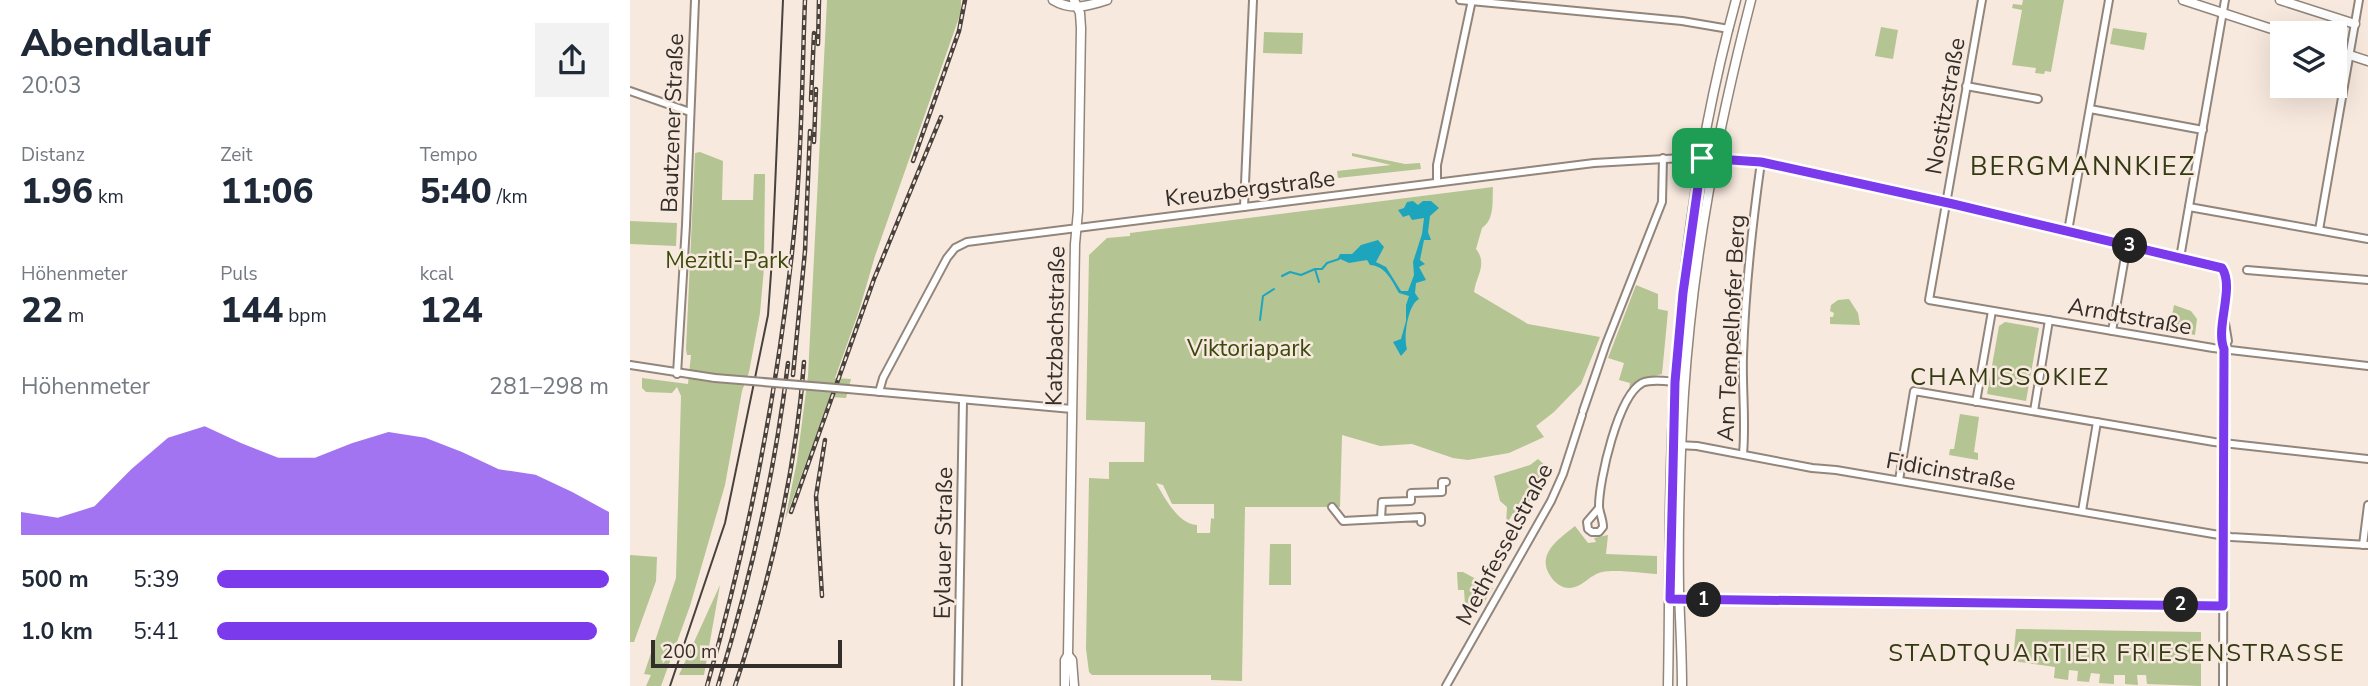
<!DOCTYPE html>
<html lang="de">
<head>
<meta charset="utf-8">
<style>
  :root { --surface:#fff; --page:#f2f2f3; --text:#1f2937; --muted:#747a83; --accent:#7c3aed }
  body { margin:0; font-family:"Nunito Sans",sans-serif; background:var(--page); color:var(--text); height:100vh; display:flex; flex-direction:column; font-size:26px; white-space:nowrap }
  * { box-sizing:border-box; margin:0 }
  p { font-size:23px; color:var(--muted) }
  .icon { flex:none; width:38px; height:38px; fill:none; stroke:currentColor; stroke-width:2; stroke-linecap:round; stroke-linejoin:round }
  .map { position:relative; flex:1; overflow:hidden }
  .sheet { display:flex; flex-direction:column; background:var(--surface); width:630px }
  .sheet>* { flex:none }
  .buttons { position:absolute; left:1640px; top:21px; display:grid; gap:14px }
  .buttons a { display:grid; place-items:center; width:77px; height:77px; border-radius:0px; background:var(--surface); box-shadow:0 7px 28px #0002; font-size:35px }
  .scale { position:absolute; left:21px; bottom:18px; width:191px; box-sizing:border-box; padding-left:7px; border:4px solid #342e2a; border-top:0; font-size:19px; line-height:24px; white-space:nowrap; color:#342e2a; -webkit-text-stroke:5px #f8e9de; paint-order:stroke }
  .pin { position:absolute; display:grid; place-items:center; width:60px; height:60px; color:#fff; margin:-30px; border-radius:14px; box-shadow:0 4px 10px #0006 }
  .km { position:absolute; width:35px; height:35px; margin:-18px; border-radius:50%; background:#222; color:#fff; font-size:19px; line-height:35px; text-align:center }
  .round { display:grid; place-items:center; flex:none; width:74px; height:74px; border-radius:0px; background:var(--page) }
  .headline { display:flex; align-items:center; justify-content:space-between; height:119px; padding:0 21px }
  h1 { font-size:38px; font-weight:800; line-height:52px }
  .metrics { display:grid; grid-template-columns:repeat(3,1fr); gap:10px; height:119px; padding:7px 21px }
  .metrics div { display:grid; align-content:center }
  .metrics b { font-size:35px; font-weight:800 }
  .metrics small { font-size:19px; font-weight:400 }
  .metrics p { font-size:19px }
  .chart { height:196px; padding:14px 21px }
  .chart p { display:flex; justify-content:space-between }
  .chart svg { width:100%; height:126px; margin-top:7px; fill:var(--accent); opacity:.7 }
  ul { padding:0 21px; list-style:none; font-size:23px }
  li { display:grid; grid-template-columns:112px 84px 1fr; align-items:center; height:52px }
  li i { height:18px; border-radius:9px; background:var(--accent) }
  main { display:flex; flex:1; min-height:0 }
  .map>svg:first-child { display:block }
  .green { fill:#b4c492; fill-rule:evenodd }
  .water { fill:#1ea5be }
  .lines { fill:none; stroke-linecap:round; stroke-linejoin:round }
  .stream { stroke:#1ea5be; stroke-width:2 }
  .minor-casing { stroke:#92857b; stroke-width:10 }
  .major-casing { stroke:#92857b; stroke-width:11 }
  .minor { stroke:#fff; stroke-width:6 }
  .major { stroke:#fff; stroke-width:8 }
  .tram { stroke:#48413c; stroke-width:2 }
  .rail-casing { stroke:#48413c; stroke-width:4.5 }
  .rail { stroke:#f8e9de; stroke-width:2; stroke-dasharray:5; stroke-linecap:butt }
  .minor-bridge-casing { stroke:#92857b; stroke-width:10; stroke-linecap:butt }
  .minor-bridge { stroke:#fff; stroke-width:6 }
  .route-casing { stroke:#fff; stroke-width:14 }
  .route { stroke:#7c3aed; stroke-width:9 }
  .labels { text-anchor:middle; stroke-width:5; stroke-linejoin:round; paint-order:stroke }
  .street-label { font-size:23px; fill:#342e2a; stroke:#f8e9de }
  .park-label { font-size:23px; fill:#3b4a0c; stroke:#f8e9de }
  .neighbourhood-label { font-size:24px; letter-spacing:2px; fill:#343a13; stroke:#f8e9de }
  .quarter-label { font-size:26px; letter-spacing:2px; fill:#343a13; stroke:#f8e9de }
</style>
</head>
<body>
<main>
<section class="sheet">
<div class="headline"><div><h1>Abendlauf</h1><p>20:03</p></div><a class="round"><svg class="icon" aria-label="share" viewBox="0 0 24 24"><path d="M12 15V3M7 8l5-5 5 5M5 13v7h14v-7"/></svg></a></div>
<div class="metrics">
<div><p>Distanz</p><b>1.96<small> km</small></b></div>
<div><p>Zeit</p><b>11:06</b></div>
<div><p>Tempo</p><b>5:40<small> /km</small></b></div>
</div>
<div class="metrics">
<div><p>Höhenmeter</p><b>22<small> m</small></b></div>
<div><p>Puls</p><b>144<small> bpm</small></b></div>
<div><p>kcal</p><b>124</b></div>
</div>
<div class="chart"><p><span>Höhenmeter</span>281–298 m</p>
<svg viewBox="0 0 160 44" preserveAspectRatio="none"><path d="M0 44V36L10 38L20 34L30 21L40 10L50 6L60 12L70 17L80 17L90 12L100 8L110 10L120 15L130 21L140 23L150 29L160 36V44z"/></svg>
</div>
<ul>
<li><b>500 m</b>5:39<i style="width:100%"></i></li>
<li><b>1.0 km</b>5:41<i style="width:97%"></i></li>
</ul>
</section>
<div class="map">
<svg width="1738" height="686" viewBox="0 0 1738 686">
  <rect width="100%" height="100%" fill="#f8e9de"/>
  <g class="green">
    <path d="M197,0H331V12L245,256L229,311L205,378L221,379L216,398L200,397L155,520L167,461L178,376Z"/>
    <path d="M1393,0H1434L1421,72L1415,71L1414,74L1405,73L1406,68L1382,65L1392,10L1382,8L1383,4L1392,5Z"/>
    <path d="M1251,27L1268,30L1263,59L1245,56Z"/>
    <path d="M1483,28L1517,33L1514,50L1480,44Z"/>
    <path d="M634,32L673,33L672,54L633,53Z"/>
    <path d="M70,152L93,161L92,200H123L124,174H135L134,268L130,313L119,372L112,391L95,485L60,606L31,686H16L21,675L14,674L46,578L51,396L47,387L42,393L16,392L12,388V378L58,384L61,355H57L56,349L65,153Z"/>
    <path d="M722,153L775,164L790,163L791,169L708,178L707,171L761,165L722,156Z"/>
    <path d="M1073,173H1075L1070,201L1048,438V390L1054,307Z"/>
    <path d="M863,187C862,202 865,219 852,228L846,249C858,264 846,276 844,292L898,324L970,337L951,384L924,412L906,426L914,437L879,453L838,460L823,458L782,444L750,446L712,435L710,507H615L612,681L581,680V675H462L459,672L456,649L459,478L479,479V462H514L515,422L456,420L459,255L477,238L500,236V233ZM526,483L533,485L542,504H584V519L581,518L580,533H567V525C548,524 535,498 526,483Z"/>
    <path d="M0,221L47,223L46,246L0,244Z"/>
    <path d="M1006,285L1028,294V309L1038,311L1032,374L1012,379L999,391L1000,383L989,380L994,363L978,358Z"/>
    <path d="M1219,299L1228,313L1230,325L1200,324V317H1203L1204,313L1200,311L1201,305L1208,300Z"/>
    <path d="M1544,305L1561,311L1567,319L1565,335L1539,331Z"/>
    <path d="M1375,322L1409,328L1396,401L1357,394L1369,326Z"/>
    <path d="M1330,414L1349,417L1344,452L1348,453V460L1319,455L1320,449H1324Z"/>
    <path d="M908,459L917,467L891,518L883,513L879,520L881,522L879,526L876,525L877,507L870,501L864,476L900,465Z"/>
    <path d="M945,526L958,543L966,542L964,538L978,535L976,554L1027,556V574C1011,573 987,569 972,572C959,575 954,587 939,588C932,588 925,583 921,577C905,554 929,539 945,526Z"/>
    <path d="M640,544H661V585H639Z"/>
    <path d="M0,555L27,557L26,581L4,642H0Z"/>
    <path d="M827,572H833L863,588L853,604L835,605L834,590H828Z"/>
    <path d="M90,585L74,675H49Z"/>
    <path d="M1386,629L1571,632V686L1517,684L1516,675H1507L1508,685L1495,684V675H1484V684L1469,683L1470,674L1461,673L1459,682L1447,681L1448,671L1439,670L1438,680L1424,678L1425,667L1383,661Z"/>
  </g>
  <path class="water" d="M783,201L788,205L793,201H801L809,208L800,216L798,232L801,240H794L790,260L795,264L789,267L796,280L786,283L785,293L789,299C778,304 773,338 777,349L771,356L763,342L771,339L776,321V305L779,296L769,293C762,281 756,266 740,265L737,260L719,263L708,258L710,254H722L731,245L748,240L754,247L746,262L756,267L771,291H778L784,275L783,262L792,234L794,218L782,220L779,215L773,217L768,210L774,208L777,202Z"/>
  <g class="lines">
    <g class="stream">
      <path d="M685,269L689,282"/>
      <path d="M652,276L660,272L671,275L685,269H692L697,263L709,259"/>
      <path d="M630,320L633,296L644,289"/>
    </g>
    <g class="minor-casing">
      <g id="minor">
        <path d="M830,0L1052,21L1099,29"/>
        <path d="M1352,0L1299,300L1583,348L1738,366"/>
        <path d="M1336,86L1408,99"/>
        <path d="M0,91L60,112"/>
        <path d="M1460,109L1573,130"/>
        <path d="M807,182V165L842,0"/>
        <path d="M614,207L623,0"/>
        <path d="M1559,207L1738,239"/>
        <path d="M1689,230L1729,0"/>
        <path d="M1438,231L1479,0"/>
        <path d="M1550,258L1595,0"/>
        <path d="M1617,270L1738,280"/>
        <path d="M1482,331L1497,245"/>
        <path d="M1594,349L1598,341L1595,323"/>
        <path d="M0,365L85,378"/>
        <path d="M47,374L56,225L65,0"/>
        <path d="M218,389L442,409"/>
        <path d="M249,392L253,378L317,258L325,248L337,242L964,163L1052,158L1131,162L1323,204L1589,267L1595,272L1596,276C1595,292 1589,337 1594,349L1593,686"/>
        <path d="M1346,402L1362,311"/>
        <path d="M953,411L976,344L1032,202L1033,158"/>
        <path d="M1404,411L1419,320"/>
        <path d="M1047,445L1067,446L1182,468L1206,470L1601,537L1738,545"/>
        <path d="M1113,454C1116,422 1112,389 1113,356C1115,291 1122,226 1131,162"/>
        <path d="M1269,480L1284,391L1584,442L1738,459"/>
        <path d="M702,507L713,521L751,519"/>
        <path d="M969,508L957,522L958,529L962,532H969L973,527C973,519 969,512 969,506C969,480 988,396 1012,383C1021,379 1035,381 1045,382"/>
        <path d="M1452,511L1467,422"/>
        <path d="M791,522V517L751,519L752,502L781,501V493L812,492V482H816"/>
        <path d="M1733,545L1738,505"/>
        <path d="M1050,600L1593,606"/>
        <path d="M328,686L333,400"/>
        <path d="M816,686L921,501L933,474L952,415"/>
      </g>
    </g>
    <g class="major-casing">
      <g id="major">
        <path d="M423,0C441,11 459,6 477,0"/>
        <path d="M1553,0L1654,33"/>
        <path d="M1650,0L1725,24"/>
        <path d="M1704,50L1738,61"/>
        <path d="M438,655L442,660L444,686"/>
        <path d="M435,686V660L438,655L445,244L448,211L451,28L450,13L444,0"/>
        <path d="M1038,686C1040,585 1038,484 1045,383C1053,255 1072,124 1106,0"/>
        <path d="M1052,686C1052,654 1050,622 1049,590C1048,525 1050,458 1054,393C1063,257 1087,132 1121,0"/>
      </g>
    </g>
    <use href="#minor" class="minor"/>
    <use href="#major" class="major"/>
    <path class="tram" d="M40,686L95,523L138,315L142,259L153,0"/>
    <g class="rail-casing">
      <g id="rail">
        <path d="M188,44L189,0"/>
        <path d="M181,100L184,33"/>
        <path d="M184,142L186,89"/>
        <path d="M283,161L329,31L335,0"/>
        <path d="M163,375L175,251L180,131"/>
        <path d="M161,512L244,279L311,117"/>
        <path d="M192,596L186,496L195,440"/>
        <path d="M77,686C120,534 150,380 165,223C172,149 172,74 175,0"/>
        <path d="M88,686C120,581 145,473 158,363"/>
        <path d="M105,686C140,581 166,473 174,362"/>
      </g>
    </g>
    <use href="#rail" class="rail"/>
    <g class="minor-bridge-casing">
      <path id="minor-bridge" d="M85,378L218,389"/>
    </g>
    <use href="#minor-bridge" class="minor-bridge"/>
  </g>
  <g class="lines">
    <g class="route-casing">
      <path id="route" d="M1072,158L1131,162L1323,204L1592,268C1605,288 1585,327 1594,349L1593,606L1040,599L1045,382L1053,293Z"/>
    </g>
    <use href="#route" class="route"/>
  </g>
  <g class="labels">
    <g class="street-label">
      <text transform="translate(1315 106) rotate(-80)" y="8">Nostitzstraße</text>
      <text transform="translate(42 123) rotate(-88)" y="8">Bautzener Straße</text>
      <text transform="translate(620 188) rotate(-7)" y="8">Kreuzbergstraße</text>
      <text transform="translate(1500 316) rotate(10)" y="8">Arndtstraße</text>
      <text transform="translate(425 326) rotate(-89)" y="8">Katzbachstraße</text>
      <text transform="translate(1101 328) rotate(-87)" y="8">Am Tempelhofer Berg</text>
      <text transform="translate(1321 471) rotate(10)" y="8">Fidicinstraße</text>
      <text transform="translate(313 543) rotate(-89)" y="8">Eylauer Straße</text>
      <text transform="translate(874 544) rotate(-62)" y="8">Methfesselstraße</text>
    </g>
    <g class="park-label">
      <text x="97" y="268">Mezitli-Park</text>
      <text x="619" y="356">Viktoriapark</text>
    </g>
    <g class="neighbourhood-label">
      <text x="1380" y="385">CHAMISSOKIEZ</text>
      <text x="1487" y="661">STADTQUARTIER FRIESENSTRASSE</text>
    </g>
    <g class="quarter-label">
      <text x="1453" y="175">BERGMANNKIEZ</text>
    </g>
  </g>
</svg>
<div class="buttons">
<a><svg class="icon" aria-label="layers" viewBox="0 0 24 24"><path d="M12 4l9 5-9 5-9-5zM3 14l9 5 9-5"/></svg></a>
</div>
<div class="scale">200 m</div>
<div class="pin" style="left:1072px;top:158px;background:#1e9e55"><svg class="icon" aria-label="arrive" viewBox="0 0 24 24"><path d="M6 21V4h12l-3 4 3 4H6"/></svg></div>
<b class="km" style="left:1074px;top:600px">1</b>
<b class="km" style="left:1551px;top:605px">2</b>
<b class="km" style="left:1500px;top:246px">3</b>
</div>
</main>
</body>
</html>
